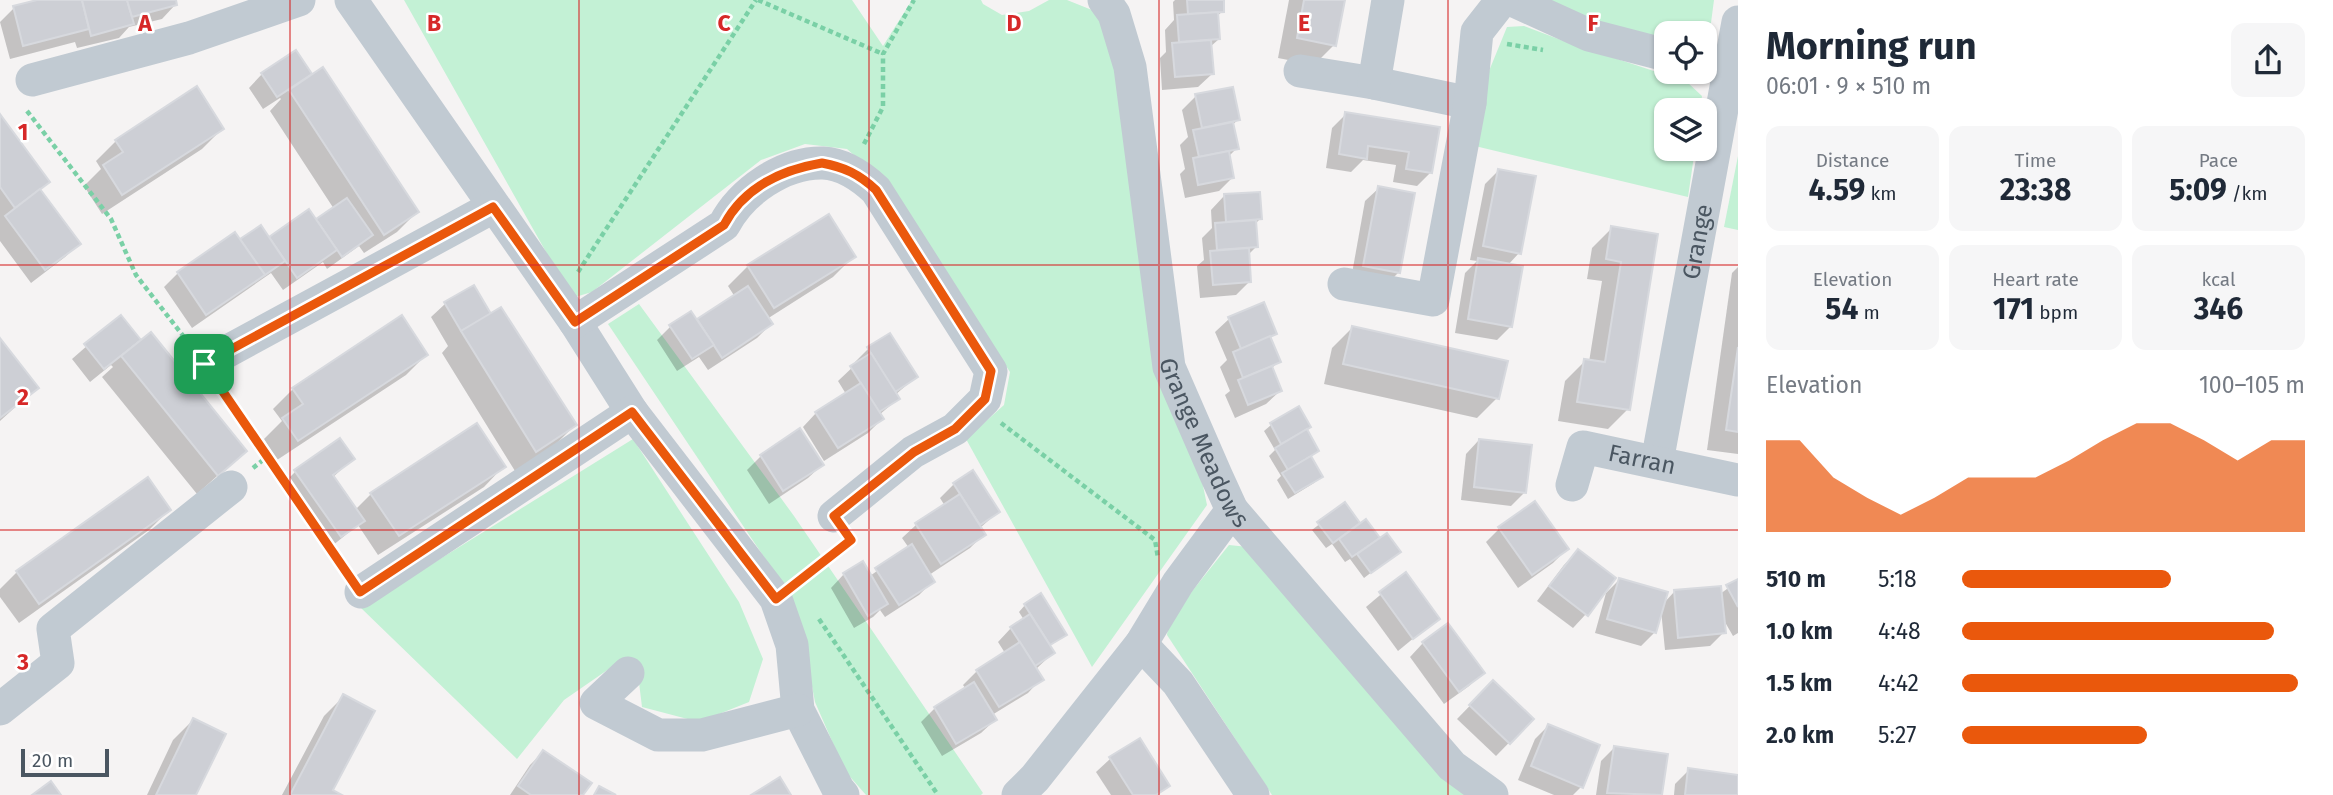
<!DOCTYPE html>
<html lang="en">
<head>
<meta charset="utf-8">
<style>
  :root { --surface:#fff; --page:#f6f6f7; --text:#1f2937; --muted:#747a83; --accent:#ea580c }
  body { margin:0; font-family:"Fira Sans",sans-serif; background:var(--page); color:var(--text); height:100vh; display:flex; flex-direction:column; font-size:26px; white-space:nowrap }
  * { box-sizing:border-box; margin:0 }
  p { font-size:23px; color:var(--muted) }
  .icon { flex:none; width:38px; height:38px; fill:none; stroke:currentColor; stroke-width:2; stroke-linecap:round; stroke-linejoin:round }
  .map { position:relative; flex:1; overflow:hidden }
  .panel { display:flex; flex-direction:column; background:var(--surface); width:595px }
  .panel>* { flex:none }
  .controls { position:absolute; left:1654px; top:21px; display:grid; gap:14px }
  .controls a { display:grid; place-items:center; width:63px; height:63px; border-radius:14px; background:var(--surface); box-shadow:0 2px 5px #0004; font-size:35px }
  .scale { position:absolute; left:21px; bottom:18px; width:88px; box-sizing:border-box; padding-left:7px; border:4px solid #4a5661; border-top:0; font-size:19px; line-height:24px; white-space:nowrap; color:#4a5661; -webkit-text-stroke:5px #fff; paint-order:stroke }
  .pin { position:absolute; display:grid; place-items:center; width:60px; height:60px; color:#fff; margin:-30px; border-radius:14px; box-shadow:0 4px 10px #0006 }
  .round { display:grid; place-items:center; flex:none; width:74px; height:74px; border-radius:14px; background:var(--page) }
  .overview { display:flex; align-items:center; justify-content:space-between; height:119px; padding:0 28px }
  h1 { font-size:38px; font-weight:700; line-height:52px }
  .figures { display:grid; grid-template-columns:repeat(3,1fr); gap:10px; height:119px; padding:7px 28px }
  .figures div { display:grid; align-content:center; border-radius:14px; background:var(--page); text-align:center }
  .figures b { font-size:30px; font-weight:700 }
  .figures small { font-size:19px; font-weight:400 }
  .figures p { font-size:19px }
  .chart { height:196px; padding:14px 28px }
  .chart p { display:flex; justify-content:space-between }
  .chart svg { width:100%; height:126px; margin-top:7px; fill:var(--accent); opacity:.7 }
  ul { padding:0 28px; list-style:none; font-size:23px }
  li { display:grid; grid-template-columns:112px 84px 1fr; align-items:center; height:52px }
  li i { height:18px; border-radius:9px; background:var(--accent) }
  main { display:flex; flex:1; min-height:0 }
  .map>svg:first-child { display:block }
  .green { fill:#c3f1d5 }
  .shadow { fill:#0003 }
  .building { fill:#cdcfd5; stroke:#d7d9de; stroke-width:2 }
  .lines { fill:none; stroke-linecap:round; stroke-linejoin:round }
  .path { stroke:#7ad0a6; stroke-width:4.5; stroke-dasharray:5 3.5; stroke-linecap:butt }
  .street { stroke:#c1cad2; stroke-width:33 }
  .route-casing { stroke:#fff; stroke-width:14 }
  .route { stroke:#ea580c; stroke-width:9 }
  .grid { fill:none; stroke:#d62828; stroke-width:2; stroke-opacity:0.55 }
  .labels { text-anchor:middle; stroke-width:5; stroke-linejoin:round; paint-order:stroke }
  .street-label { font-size:24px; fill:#4a5661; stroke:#fff }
  .grid-label { font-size:23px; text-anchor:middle; font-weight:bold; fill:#d62828; stroke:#fff; stroke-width:5; stroke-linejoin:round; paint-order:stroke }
</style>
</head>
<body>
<main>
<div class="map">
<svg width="1738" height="795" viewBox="0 0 1738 795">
  <rect width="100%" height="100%" fill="#f5f3f3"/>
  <g class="green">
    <path d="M404,0H852L883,46L912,0H981L983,4L1002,15L1029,11L1049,0H1067L1092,10L1109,33L1207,505L1092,667L966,439L1004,405L1010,372L884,182L847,149L805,144L761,160L592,292L572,298Z"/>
    <path d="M1512,0H1714L1707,53H1705L1704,33H1666V50Z"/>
    <path d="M1524,26L1569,43L1687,82L1702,96L1700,110H1666V149H1695L1688,197L1475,146L1489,71L1507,27Z"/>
    <path d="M1738,156V230L1724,227Z"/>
    <path d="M639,304L794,516L983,793L981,795H866L845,771L815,702L803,639L780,581L608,324Z"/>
    <path d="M633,439L739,602L763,659L749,702L699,722L642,707L637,666L619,662L564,700L517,759L361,608Z"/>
    <path d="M1229,545L1248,547L1474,795H1272L1167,635L1169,620Z"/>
  </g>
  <g class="shadow">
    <path d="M44,0H174L175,5L162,19L129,27L119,38L77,48L75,42L10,59L0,22L14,8Z"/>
    <path d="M1175,0H1222L1223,11L1217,16L1219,39L1210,47L1212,74L1198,87L1162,90L1160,58L1166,52L1165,30L1174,20L1173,2Z"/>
    <path d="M1289,0H1343L1334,45L1314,65L1278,58Z"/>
    <path d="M262,74L305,79L417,212L397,232L364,253L359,246L327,269L323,262L283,290L271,273L192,328L164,287L178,273L235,234L240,241L260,227L269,240L308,212L315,222L334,209L270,111L281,99L280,98L263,109L249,88Z"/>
    <path d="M196,89L222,129L202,149L102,214L84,186L101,169L96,161L116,141Z"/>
    <path d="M1196,96L1238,120L1232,125L1237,148L1228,157L1233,177L1219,191L1185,198L1180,174L1185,169L1180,145L1188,137L1182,110Z"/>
    <path d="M1346,114L1438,128L1431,172L1417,186L1393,182L1396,165L1363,160L1351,172L1326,168L1332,128Z"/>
    <path d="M0,117L48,182L39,191L78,244L65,257L31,283L0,241Z"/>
    <path d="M1499,170L1519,253L1508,265L1511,326L1497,340L1455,333L1465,273L1477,261L1470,260L1485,184Z"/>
    <path d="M1379,188L1399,272L1385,286L1351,279L1365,201Z"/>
    <path d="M1224,196L1260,219L1255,224L1256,247L1248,255L1249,282L1236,295L1200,298L1197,266L1204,260L1202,238L1212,228L1211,210Z"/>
    <path d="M1612,228L1656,235L1628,409L1608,429L1558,421L1565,381L1585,361L1589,362L1602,281L1587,279L1592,248Z"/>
    <path d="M853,257L833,277L767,319L771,324L757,338L708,370L699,357L677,371L657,340L671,326L696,321L735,297L728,286L748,266Z"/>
    <path d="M1738,267V454L1707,450L1732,273Z"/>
    <path d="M445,304L490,315L575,425L555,445L515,471L442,353L448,346L431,317Z"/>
    <path d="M120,317L141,342L245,451L197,494L102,377L113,367L111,365L90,382L72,359Z"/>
    <path d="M1229,319L1275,333L1269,338L1279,361L1271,369L1280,391L1266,404L1235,418L1225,395L1230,391L1220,367L1227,360L1215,332Z"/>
    <path d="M1352,328L1497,398L1477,418L1324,384L1332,348Z"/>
    <path d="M0,341L36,388L0,421Z"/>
    <path d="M868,349L916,377L895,395L898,399L879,415L882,419L868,433L824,461L803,427L816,413L846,394L838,381L856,364L855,362Z"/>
    <path d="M426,355L406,375L277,460L264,439L282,421L273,409L293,389Z"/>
    <path d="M1298,408L1305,430L1317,451L1310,458L1321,476L1314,483L1288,499L1277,480L1281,476L1269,456L1275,450L1264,431L1271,425Z"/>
    <path d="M1479,440L1525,492L1511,506L1461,500L1466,454Z"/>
    <path d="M761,456L822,465L808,478L769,504L747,470Z"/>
    <path d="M353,459L332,478L355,510L371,494L503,467L484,487L378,555L358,525L327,550L282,485L295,472Z"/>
    <path d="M972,472L998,512L980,528L984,534L970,548L929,575L933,581L919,595L885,617L880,610L873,617L854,628L831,588L844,574L870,576L909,548L902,538L916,525L945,506L940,498L954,484Z"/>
    <path d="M148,479L169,510L149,530L19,623L0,597V589L17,572Z"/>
    <path d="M1344,505L1359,526L1398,552L1364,578L1350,559L1345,562L1332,544L1326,548L1312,530Z"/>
    <path d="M1499,529L1567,549L1553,563L1518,588L1486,542Z"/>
    <path d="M1578,551L1586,614L1573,628L1537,601L1564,565Z"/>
    <path d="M1405,574L1438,618L1398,651L1366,607Z"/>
    <path d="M1619,580L1663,604L1674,592L1720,594L1738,581V633L1733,636L1722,617L1724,632L1710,646L1665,650L1661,610L1655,632L1641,646L1595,633L1606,593Z"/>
    <path d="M1025,605L1064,634L1049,647L1053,653L1035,670L1041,679L1028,693L992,715L995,720L981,733L942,756L921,722L935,708L966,689L963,685L977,671L1005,653L998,642L1011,628L1024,620L1019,612Z"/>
    <path d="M1423,643L1482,673L1469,686L1444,704L1410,657Z"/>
    <path d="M1493,682L1532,719L1496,756L1457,719Z"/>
    <path d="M344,696L331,791L338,795H282L324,716Z"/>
    <path d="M193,720L194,795H147L173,740Z"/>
    <path d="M1548,726L1581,787L1573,795H1554L1518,780L1535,739Z"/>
    <path d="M1139,740L1168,786L1158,795H1111L1096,772L1110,759Z"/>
    <path d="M1615,747L1666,756L1660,795H1596L1601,761Z"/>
    <path d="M543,752L581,795H510L530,765Z"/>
    <path d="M1689,770L1738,777L1736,795H1674L1675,784Z"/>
  </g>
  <g class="building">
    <path d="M37,0H82L89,29L23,46L13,6Z"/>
    <path d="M82,0H127L134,24L91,36Z"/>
    <path d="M127,0H176L177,5L132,17Z"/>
    <path d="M1187,0H1224V12L1188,14Z"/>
    <path d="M1304,0H1345L1336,46L1297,38Z"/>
    <path d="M1218,12L1220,39L1179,42L1177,15Z"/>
    <path d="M1211,40L1214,74L1175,77L1172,43Z"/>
    <path d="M296,50L312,74L277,97L261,73Z"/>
    <path d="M323,67L419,212L384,235L289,90Z"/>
    <path d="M197,86L224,129L122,195L103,165L123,152L115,140Z"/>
    <path d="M1233,87L1240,120L1202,128L1195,94Z"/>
    <path d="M1345,112L1440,127L1432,173L1406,169L1409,152L1368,146L1367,159L1339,154Z"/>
    <path d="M0,114L50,182L15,208L0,187Z"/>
    <path d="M1233,122L1239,149L1199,157L1193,130Z"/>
    <path d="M1229,151L1234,178L1198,185L1193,158Z"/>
    <path d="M1498,169L1536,176L1521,254L1483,246Z"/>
    <path d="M1378,186L1415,193L1400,273L1363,266Z"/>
    <path d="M40,189L81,244L45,270L5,216Z"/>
    <path d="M1260,192L1262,219L1226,222L1224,194Z"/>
    <path d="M347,198L373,235L342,257L316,219Z"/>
    <path d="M309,209L337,250L297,278L269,237Z"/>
    <path d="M829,214L856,257L774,308L747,265Z"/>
    <path d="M1256,220L1258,247L1217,250L1215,223Z"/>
    <path d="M261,225L285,261L265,275L240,239Z"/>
    <path d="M1611,226L1658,234L1630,410L1577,402L1584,359L1605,362L1621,262L1606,259Z"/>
    <path d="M235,232L265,275L206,315L177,272Z"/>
    <path d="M1249,248L1251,282L1213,285L1210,251Z"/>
    <path d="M1478,258L1523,266L1512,327L1468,319Z"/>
    <path d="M474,285L491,314L461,331L444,302Z"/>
    <path d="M748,286L773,324L722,358L697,319Z"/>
    <path d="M1264,302L1277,334L1241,349L1228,317Z"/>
    <path d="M501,307L577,425L536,452L461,331Z"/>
    <path d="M691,311L714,345L692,359L669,325Z"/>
    <path d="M121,315L141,340L104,369L84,344Z"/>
    <path d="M402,315L428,355L298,441L282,418L303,404L292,388Z"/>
    <path d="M1352,326L1508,361L1499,399L1343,364Z"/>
    <path d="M151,332L247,451L218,476L121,356Z"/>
    <path d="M890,333L918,377L895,392L867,347Z"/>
    <path d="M1270,336L1281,362L1243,378L1233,352Z"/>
    <path d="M0,338L39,388L0,418Z"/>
    <path d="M1738,347V432L1726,430Z"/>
    <path d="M871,353L900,399L879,412L850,366Z"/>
    <path d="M1272,366L1282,391L1248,405L1238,380Z"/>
    <path d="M861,383L884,419L838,448L815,412Z"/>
    <path d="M1299,406L1311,427L1281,444L1270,423Z"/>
    <path d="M477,423L506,467L399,536L370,493Z"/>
    <path d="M800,428L824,465L783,491L760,455Z"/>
    <path d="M1307,429L1319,451L1288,470L1275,448Z"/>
    <path d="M340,438L355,459L333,475L365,521L341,537L294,470Z"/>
    <path d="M1479,439L1532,445L1526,493L1474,487Z"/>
    <path d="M1311,456L1323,477L1295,493L1282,473Z"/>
    <path d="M973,470L1000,512L980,525L953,483Z"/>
    <path d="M148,477L171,510L39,604L16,571Z"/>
    <path d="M960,494L986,535L941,564L915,523Z"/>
    <path d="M1535,501L1569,549L1532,575L1498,527Z"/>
    <path d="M1345,502L1360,523L1333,543L1317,522Z"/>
    <path d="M1366,519L1380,538L1352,557L1339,539Z"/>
    <path d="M1387,533L1401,552L1371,573L1357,554Z"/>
    <path d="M912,544L935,582L899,605L875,568Z"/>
    <path d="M1578,549L1616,578L1588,616L1549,586Z"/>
    <path d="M863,561L888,604L868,616L843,573Z"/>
    <path d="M1406,572L1440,619L1413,639L1379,592Z"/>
    <path d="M1619,578L1668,592L1656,633L1607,619Z"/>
    <path d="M1738,579V607L1726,585Z"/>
    <path d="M1721,586L1726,633L1678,638L1674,590Z"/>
    <path d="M1041,593L1067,635L1050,645L1024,604Z"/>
    <path d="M1030,614L1055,653L1035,666L1010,627Z"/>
    <path d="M1448,623L1485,673L1459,692L1422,642Z"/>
    <path d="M1020,642L1044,680L999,707L976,670Z"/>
    <path d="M1493,680L1534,719L1510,744L1469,705Z"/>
    <path d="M974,682L997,720L956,744L934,707Z"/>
    <path d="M343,694L375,711L333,790L342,795H290Z"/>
    <path d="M193,718L226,734L196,795H156Z"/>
    <path d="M1548,724L1600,745L1583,788L1531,766Z"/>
    <path d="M1140,738L1170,786L1156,795H1133L1109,757Z"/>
    <path d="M1614,746L1668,754L1662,795L1607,793Z"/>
    <path d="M543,750L592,783L583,795H531L518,786Z"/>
    <path d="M1688,768L1738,775V795H1685Z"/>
    <path d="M780,777L791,795H751Z"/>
    <path d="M51,781L61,795H32Z"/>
    <path d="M599,786L616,795H594Z"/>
  </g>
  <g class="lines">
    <g class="path">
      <path d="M758,0L883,54"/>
      <path d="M1507,44L1543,50"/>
      <path d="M27,111L111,219L136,275L187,341"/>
      <path d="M864,144L883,107V54L914,0"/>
      <path d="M578,272L756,0"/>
      <path d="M221,387L344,568"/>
      <path d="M1001,423L1155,540L1158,558"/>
      <path d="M253,468L268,456"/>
      <path d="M800,579L843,546"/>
      <path d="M819,619L938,795"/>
    </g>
    <g class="street">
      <path d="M351,0L575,322L632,412L776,599L792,645L798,710L838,789L843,795"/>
      <path id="s1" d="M1104,0L1114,14L1130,67L1169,367L1216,475L1232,510L1452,766L1492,795"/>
      <path d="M1512,0L1589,35L1666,55"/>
      <path d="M1300,71L1374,83L1470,103"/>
      <path d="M32,80L189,38L299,0"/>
      <path d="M1374,83L1388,0"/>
      <path d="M1344,284L1433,300L1470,103L1477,32L1502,0"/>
      <path d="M575,322L724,225C741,192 783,162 823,163C844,164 861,176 876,190L991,371L985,399L955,429L913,452L834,516"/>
      <path d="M204,364L493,207"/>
      <path id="s2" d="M1657,462L1738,22"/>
      <path id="s3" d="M1572,485L1583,447L1738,480"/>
      <path d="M361,592L632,412"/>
      <path d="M1141,644L1178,683L1253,795"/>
      <path d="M628,673L596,703L658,735H702L798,710"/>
      <path d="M0,709L58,663L53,629L231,487"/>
      <path d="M1018,795L1035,778L1141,644L1178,583L1232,510"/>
    </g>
  </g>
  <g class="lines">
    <g class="route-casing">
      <path id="route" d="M822,163C844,167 859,174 876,190L991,371L985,399L955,429L914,452L834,516L851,540L776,599L632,412L360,592L204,364L493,207L575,322L724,225C744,187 781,170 822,163Z"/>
    </g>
    <use href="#route" class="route"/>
  </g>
  <path class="grid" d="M290,0V795M579,0V795M869,0V795M1159,0V795M1448,0V795M0,265H1738M0,530H1738"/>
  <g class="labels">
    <g class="street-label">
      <text dy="8" stroke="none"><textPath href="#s2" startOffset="224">Grange</textPath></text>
      <text dy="8" stroke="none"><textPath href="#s1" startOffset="458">Grange Meadows</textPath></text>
      <text dy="8" stroke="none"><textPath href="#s3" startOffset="100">Farran</textPath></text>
    </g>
  </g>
  <g class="grid-label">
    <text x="145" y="31">A</text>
    <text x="434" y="31">B</text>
    <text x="724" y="31">C</text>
    <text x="1014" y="31">D</text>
    <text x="1304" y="31">E</text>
    <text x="1593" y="31">F</text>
    <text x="23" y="140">1</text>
    <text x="23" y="405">2</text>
    <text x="23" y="670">3</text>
  </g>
</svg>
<div class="controls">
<a><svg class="icon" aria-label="locate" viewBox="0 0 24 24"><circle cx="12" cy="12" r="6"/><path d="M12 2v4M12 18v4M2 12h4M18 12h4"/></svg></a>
<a><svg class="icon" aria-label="layers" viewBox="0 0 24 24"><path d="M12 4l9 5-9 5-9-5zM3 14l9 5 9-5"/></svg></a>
</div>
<div class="scale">20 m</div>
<div class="pin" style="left:204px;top:364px;background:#1e9e55"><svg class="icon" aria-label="arrive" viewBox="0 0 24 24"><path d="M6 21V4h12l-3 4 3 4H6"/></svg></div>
</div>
<section class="panel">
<div class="overview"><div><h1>Morning run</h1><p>06:01 · 9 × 510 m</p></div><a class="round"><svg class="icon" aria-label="share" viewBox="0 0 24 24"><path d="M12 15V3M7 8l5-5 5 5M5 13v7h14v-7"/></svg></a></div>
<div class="figures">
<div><p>Distance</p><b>4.59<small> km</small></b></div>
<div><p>Time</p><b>23:38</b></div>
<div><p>Pace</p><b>5:09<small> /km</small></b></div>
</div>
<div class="figures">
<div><p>Elevation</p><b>54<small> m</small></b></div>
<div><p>Heart rate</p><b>171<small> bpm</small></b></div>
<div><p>kcal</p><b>346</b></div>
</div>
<div class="chart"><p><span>Elevation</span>100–105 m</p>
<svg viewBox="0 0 160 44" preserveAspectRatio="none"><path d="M0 44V12L10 12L20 25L30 32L40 38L50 32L60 25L70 25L80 25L90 19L100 12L110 6L120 6L130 12L140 19L150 12L160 12V44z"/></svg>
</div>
<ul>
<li><b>510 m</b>5:18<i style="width:61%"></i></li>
<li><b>1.0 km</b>4:48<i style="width:91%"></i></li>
<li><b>1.5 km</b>4:42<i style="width:98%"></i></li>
<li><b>2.0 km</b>5:27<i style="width:54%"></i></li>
</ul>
</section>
</main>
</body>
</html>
